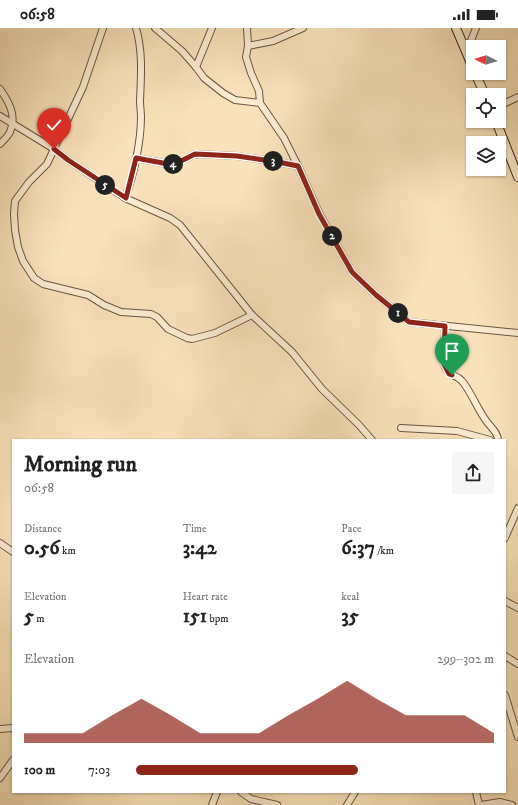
<!DOCTYPE html>
<html lang="en">
<head>
<meta charset="utf-8">
<style>
  :root { --surface:#fff; --page:#f6f6f6; --text:#222; --muted:#767676; --accent:#8f2418 }
  body { margin:0; font-family:"IM FELL DW Pica",serif; background:var(--page); color:var(--text); height:100vh; display:flex; flex-direction:column; font-size:15px; white-space:nowrap }
  * { box-sizing:border-box; margin:0 }
  p { font-size:13px; color:var(--muted) }
  .icon { flex:none; width:22px; height:22px; fill:none; stroke:currentColor; stroke-width:2; stroke-linecap:round; stroke-linejoin:round }
  .map { position:relative; flex:1; overflow:hidden }
  .side { position:absolute; left:12px; top:411px; width:494px; height:354px; display:flex; flex-direction:column; background:var(--surface); border-radius:0px; box-shadow:0 1px 3px #0004 }
  .side>* { flex:none }
  .needle { width:26px; rotate:275deg }
  .fabs { position:absolute; left:466px; top:12px; display:grid; gap:8px }
  .fabs a { display:grid; place-items:center; width:40px; height:40px; border-radius:0px; background:var(--surface); box-shadow:0 1px 3px #0004; font-size:20px }
  .pin { position:absolute; display:grid; place-items:center; width:34px; height:34px; color:#fff; margin:-41px -17px; border-radius:50% 50% 50% 0; rotate:-45deg; box-shadow:0 0 4px #0007 }
  .pin .icon { rotate:45deg }
  .km { position:absolute; width:20px; height:20px; margin:-10px; border-radius:50%; background:#222; color:#fff; font-size:11px; line-height:20px; text-align:center }
  .round { display:grid; place-items:center; flex:none; width:42px; height:42px; border-radius:0px; background:var(--page) }
  .head { display:flex; align-items:center; justify-content:space-between; height:68px; padding:0 12px }
  h1 { font-size:22px; font-weight:700; line-height:30px }
  .metrics { display:grid; grid-template-columns:repeat(3,1fr); gap:6px; height:68px; padding:4px 12px }
  .metrics div { display:grid; align-content:center }
  .metrics b { font-size:20px; font-weight:700 }
  .metrics small { font-size:11px; font-weight:400 }
  .metrics p { font-size:11px }
  .chart { height:112px; padding:8px 12px }
  .chart p { display:flex; justify-content:space-between }
  .chart svg { width:100%; height:72px; margin-top:4px; fill:var(--accent); opacity:.7 }
  ul { padding:0 12px; list-style:none; font-size:13px }
  li { display:grid; grid-template-columns:64px 48px 1fr; align-items:center; height:30px }
  li i { height:10px; border-radius:5px; background:var(--accent) }
  .status { display:flex; justify-content:space-between; align-items:center; height:28px; padding:0 20px; background:var(--surface); direction:ltr }
  .status svg { height:11px; fill:currentColor }
  .map>svg:first-child { display:block }
  .lines { fill:none; stroke-linecap:round; stroke-linejoin:round }
  .street-casing { stroke:#6b5641; stroke-width:8 }
  .secondary-casing { stroke:#3c2719; stroke-width:10 }
  .street { stroke:#fbecd2; stroke-width:6 }
  .secondary { stroke:#fbecd2; stroke-width:8 }
  .route-casing { stroke:#fff; stroke-width:8 }
  .route { stroke:#8f2418; stroke-width:5 }
</style>
</head>
<body>
<div class="status"><b>06:58</b><svg viewBox="0 0 49 12"><path d="M0 12V9h3v3zM5 12V6h3v6zM10 12V3h3v9zM15 12V0h3v12zM26 1h20v11H26zM47 4h2v5h-2z"/></svg></div>
<div class="map">
<svg width="518" height="777" viewBox="0 0 518 777">
  <rect width="100%" height="100%" fill="#f9e2ba"/>
  <filter id="stains"><feTurbulence type="fractalNoise" baseFrequency=".005" numOctaves="4"/><feColorMatrix values="0 0 0 0 .2 0 0 0 0 .09 0 0 0 0 .02 0 0 0 .5 -.17"/></filter>
  <radialGradient id="worn" r=".72"><stop offset=".6" stop-color="#630" stop-opacity="0"/><stop offset="1" stop-color="#630" stop-opacity=".3"/></radialGradient>
  <g class="lines">
    <g class="street-casing">
      <g id="street">
        <path d="M103,0L83,59L54,121L47,136L29,154L15,173L14,186L15,202L18,219L23,233L34,250L43,256L88,267L104,277L121,284L151,286L157,289L168,301L187,310L192,311L215,305L252,287"/>
        <path d="M155,0L182,23L196,39L204,50L223,65L235,72L260,75L284,110L298,138L319,185L352,244L376,267L409,294L518,305"/>
        <path d="M247,0L248,18L246,29L251,45L259,63L260,75"/>
        <path d="M248,18L273,13L303,0"/>
        <path d="M466,25L476,0"/>
        <path d="M196,39L212,0"/>
        <path d="M0,61C9,74 17,88 10,104C8,108 3,113 0,116"/>
        <path d="M499,78L518,69"/>
        <path d="M0,88L54,121L68,132L125,170L170,190L180,197L252,287L292,324L322,361L359,397L372,412"/>
        <path d="M136,130L168,136L181,133L195,126L237,128L278,134L298,138"/>
        <path d="M125,170C134,147 141,113 141,89C141,84 140,78 140,73C141,48 143,24 136,0"/>
        <path d="M445,298L444,336C449,351 454,344 462,353C472,365 477,381 487,394C491,399 498,405 498,412"/>
        <path d="M401,400L457,403L490,412"/>
        <path d="M505,510L518,480"/>
        <path d="M0,515L13,524"/>
        <path d="M505,573L518,580"/>
        <path d="M505,628L518,636"/>
        <path d="M505,667L518,709"/>
        <path d="M0,701L13,700"/>
        <path d="M0,750L13,732"/>
        <path d="M241,764L251,771L277,777"/>
        <path d="M476,764L479,777"/>
        <path d="M212,777L217,764"/>
        <path d="M347,777L355,764"/>
        <path d="M481,777L500,774L512,777"/>
      </g>
    </g>
    <g class="secondary-casing">
      <g id="secondary">
        <path d="M456,0L473,40"/>
        <path d="M475,45L485,67"/>
        <path d="M496,93L518,149"/>
      </g>
    </g>
    <use href="#street" class="street"/>
    <use href="#secondary" class="secondary"/>
  </g>
  <g class="lines">
    <g class="route-casing">
      <path id="route" d="M54,121L68,132L126,170L136,130L168,136L181,133L195,126L237,128L278,134L298,138L319,186L352,244L376,267L409,294L445,298L444,336L449,346L452,347"/>
    </g>
    <use href="#route" class="route"/>
  </g>
  <rect width="100%" height="100%" filter="url(#stains)"/>
  <rect width="100%" height="100%" fill="url(#worn)"/>
</svg>
<div class="fabs">
<a><svg class="needle" viewBox="-14 -14 28 28"><path d="M0-13l5 13h-10z" fill="#e53935"/><path d="M0 13l5-13h-10z" fill="#767676"/></svg></a>
<a><svg class="icon" aria-label="locate" viewBox="0 0 24 24"><circle cx="12" cy="12" r="6"/><path d="M12 2v4M12 18v4M2 12h4M18 12h4"/></svg></a>
<a><svg class="icon" aria-label="layers" viewBox="0 0 24 24"><path d="M12 4l9 5-9 5-9-5zM3 14l9 5 9-5"/></svg></a>
</div>
<div class="pin" style="left:452px;top:347px;background:#1e9e55"><svg class="icon" aria-label="arrive" viewBox="0 0 24 24"><path d="M6 21V4h12l-3 4 3 4H6"/></svg></div>
<div class="pin" style="left:54px;top:121px;background:#d93025"><svg class="icon" aria-label="check" viewBox="0 0 24 24"><path d="M5 12l5 5 9-10"/></svg></div>
<b class="km" style="left:398px;top:285px">1</b>
<b class="km" style="left:332px;top:208px">2</b>
<b class="km" style="left:273px;top:133px">3</b>
<b class="km" style="left:173px;top:136px">4</b>
<b class="km" style="left:105px;top:157px">5</b>
<section class="side">
<div class="head"><div><h1>Morning run</h1><p>06:58</p></div><a class="round"><svg class="icon" aria-label="share" viewBox="0 0 24 24"><path d="M12 15V3M7 8l5-5 5 5M5 13v7h14v-7"/></svg></a></div>
<div class="metrics">
<div><p>Distance</p><b>0.56<small> km</small></b></div>
<div><p>Time</p><b>3:42</b></div>
<div><p>Pace</p><b>6:37<small> /km</small></b></div>
</div>
<div class="metrics">
<div><p>Elevation</p><b>5<small> m</small></b></div>
<div><p>Heart rate</p><b>151<small> bpm</small></b></div>
<div><p>kcal</p><b>35</b></div>
</div>
<div class="chart"><p><span>Elevation</span>299–302 m</p>
<svg viewBox="0 0 160 44" preserveAspectRatio="none"><path d="M0 44V38L10 38L20 38L30 27L40 17L50 27L60 38L70 38L80 38L90 27L100 17L110 6L120 17L130 27L140 27L150 27L160 38V44z"/></svg>
</div>
<ul>
<li><b>100 m</b>7:03<i style="width:62%"></i></li>
</ul>
</section>
</div>
</body>
</html>
